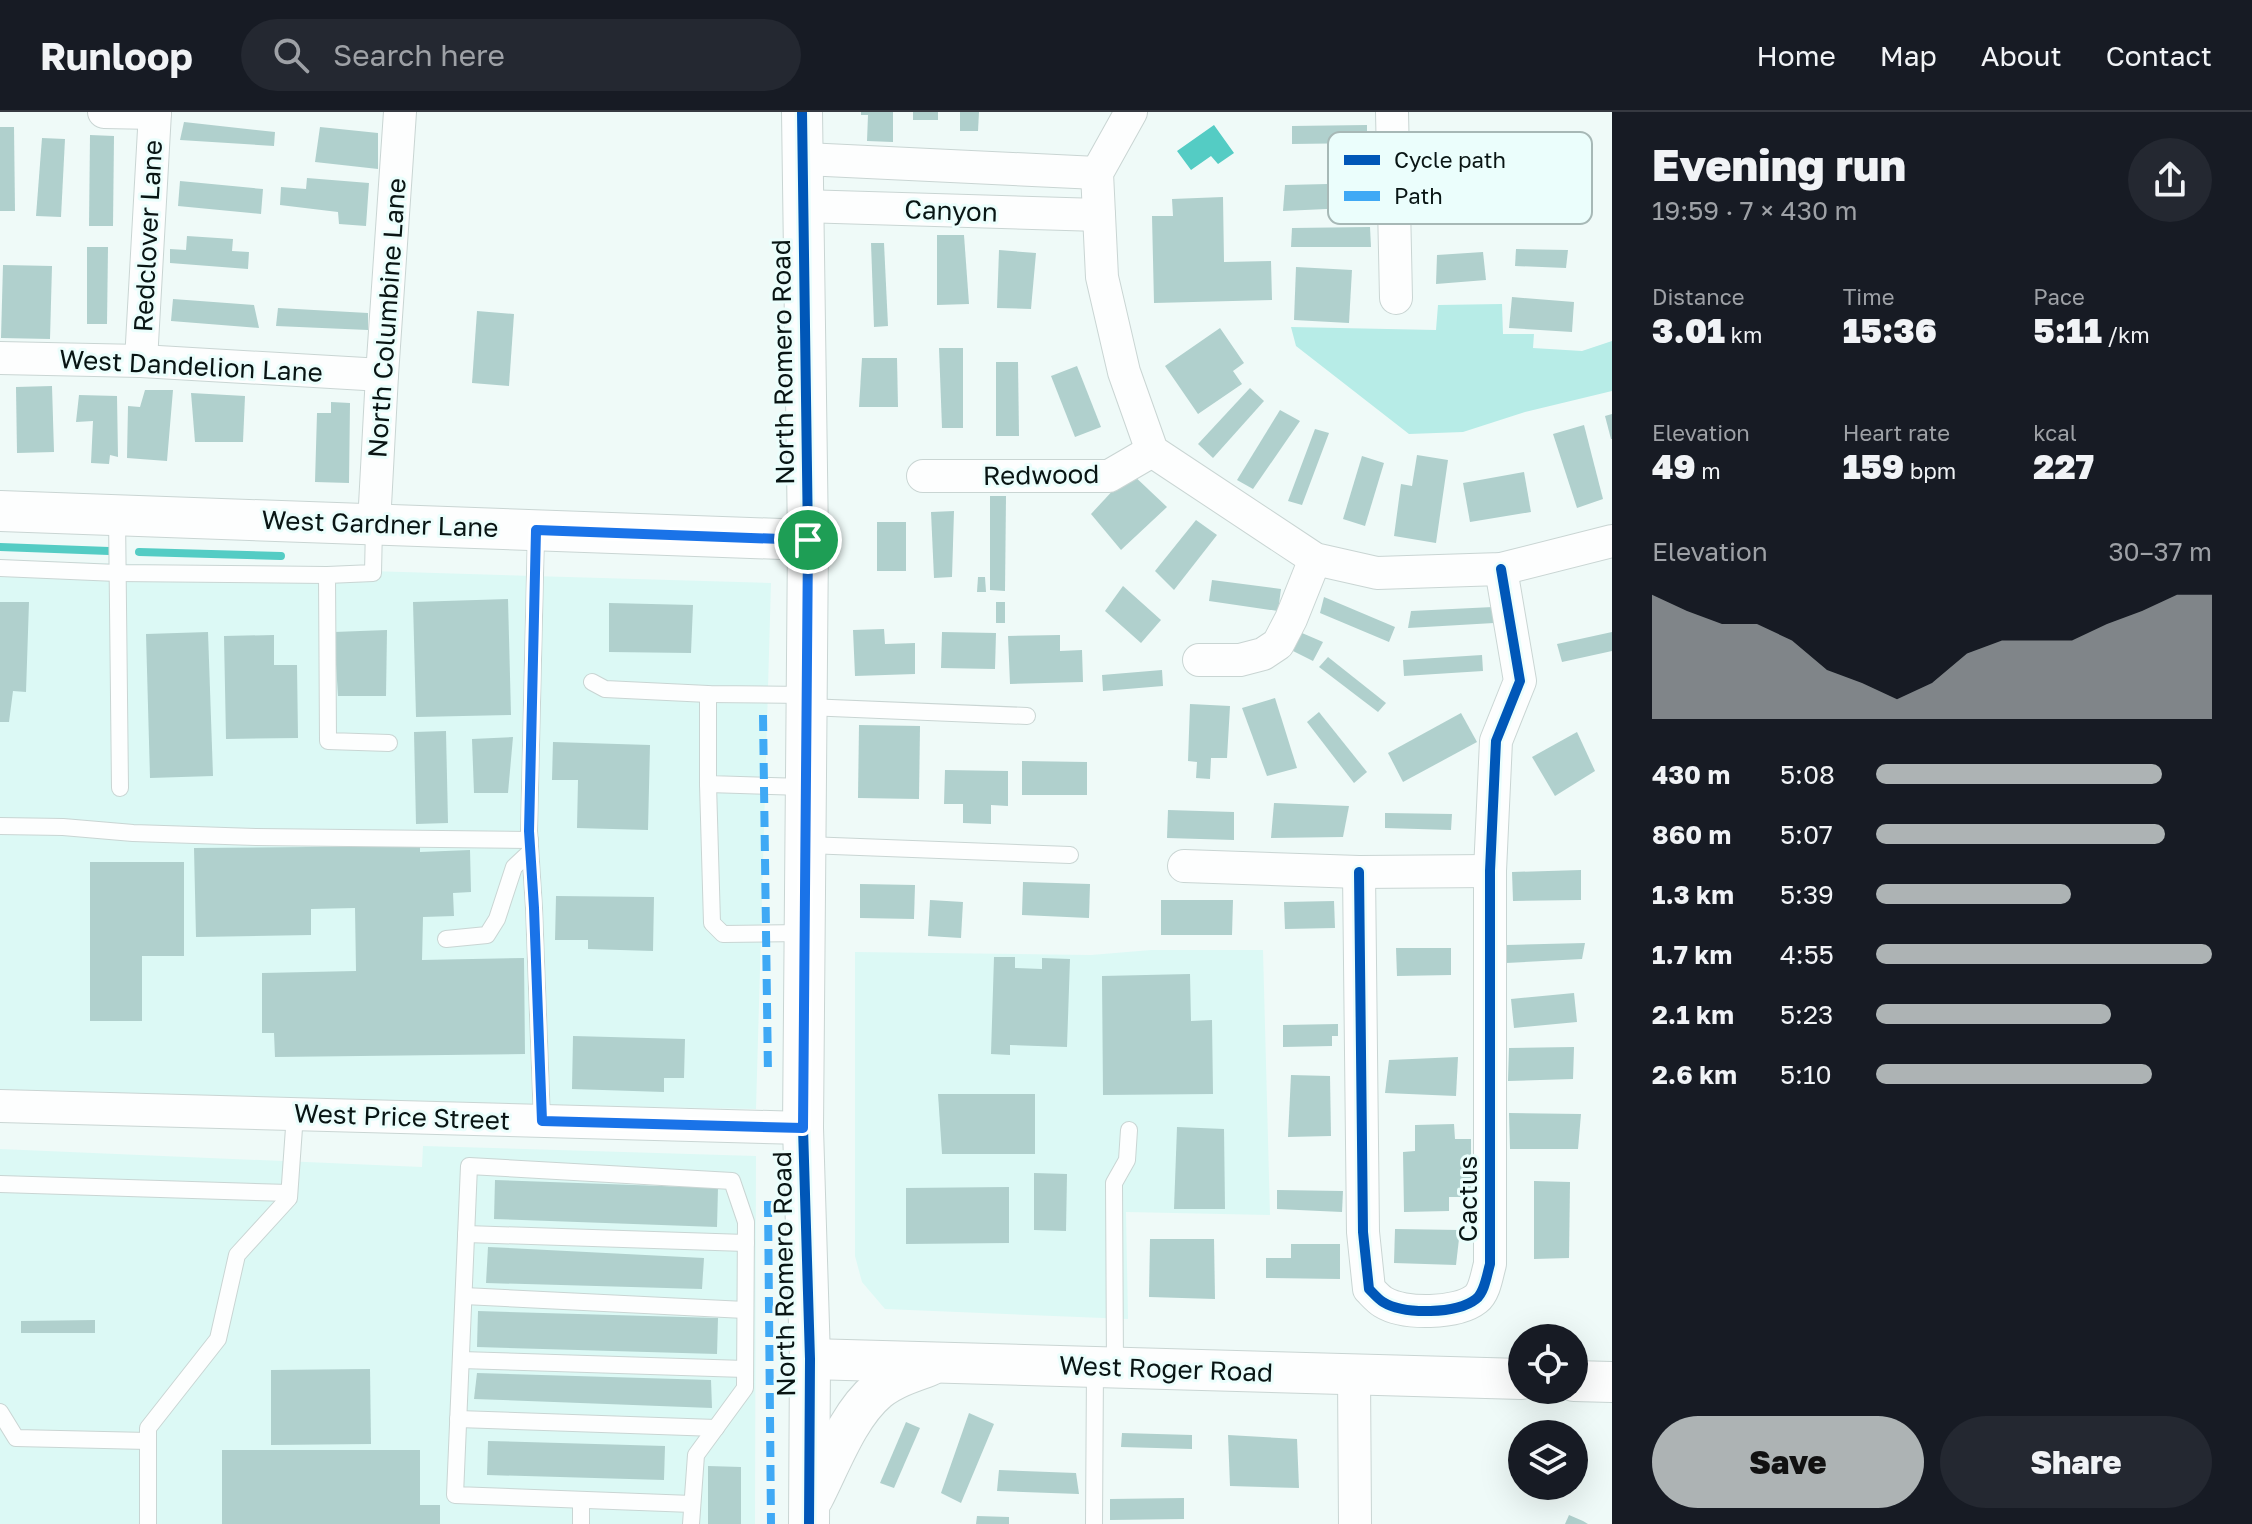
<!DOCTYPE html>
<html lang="en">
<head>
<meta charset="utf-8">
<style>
  :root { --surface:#171b24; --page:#242831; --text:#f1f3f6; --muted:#9ea1a6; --line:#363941; --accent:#adb3b4 }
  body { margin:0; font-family:"Golos Text",sans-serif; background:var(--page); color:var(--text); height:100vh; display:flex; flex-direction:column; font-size:30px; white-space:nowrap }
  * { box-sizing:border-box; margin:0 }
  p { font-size:26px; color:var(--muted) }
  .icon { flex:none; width:44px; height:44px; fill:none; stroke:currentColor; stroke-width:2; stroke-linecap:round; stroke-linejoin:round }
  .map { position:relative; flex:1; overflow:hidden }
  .panel { display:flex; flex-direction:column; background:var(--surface); width:640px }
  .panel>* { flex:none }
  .fabs { position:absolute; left:1508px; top:1212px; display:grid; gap:16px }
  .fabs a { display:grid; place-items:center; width:80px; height:80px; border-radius:50%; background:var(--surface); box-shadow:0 8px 32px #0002; font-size:40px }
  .pin { position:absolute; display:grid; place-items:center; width:68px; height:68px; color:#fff; margin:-34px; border:4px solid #fff; border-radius:50%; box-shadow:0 2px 8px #0007 }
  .round { display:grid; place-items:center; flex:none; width:84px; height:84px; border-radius:42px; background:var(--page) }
  .summary { display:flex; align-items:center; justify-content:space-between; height:136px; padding:0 40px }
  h1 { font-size:44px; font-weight:800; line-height:60px }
  .figures { display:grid; grid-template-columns:repeat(3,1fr); gap:12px; height:136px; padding:8px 40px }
  .figures div { display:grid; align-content:center }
  .figures b { font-size:34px; font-weight:800 }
  .figures small { font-size:22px; font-weight:400 }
  .figures p { font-size:22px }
  .chart { height:224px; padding:16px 40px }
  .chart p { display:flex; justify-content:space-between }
  .chart svg { width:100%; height:144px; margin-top:8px; fill:var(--accent); opacity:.7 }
  .primary-button { display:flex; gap:16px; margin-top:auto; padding:16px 40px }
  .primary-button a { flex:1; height:92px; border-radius:48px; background:var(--accent); color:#111; font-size:32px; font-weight:800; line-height:92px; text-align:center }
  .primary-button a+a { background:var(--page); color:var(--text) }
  ul { padding:0 40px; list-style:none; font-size:26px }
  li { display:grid; grid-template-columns:128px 96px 1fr; align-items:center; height:60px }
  li i { height:20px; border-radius:10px; background:var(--accent) }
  header { display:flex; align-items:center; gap:48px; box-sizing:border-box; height:112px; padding:0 40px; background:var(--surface); border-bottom:2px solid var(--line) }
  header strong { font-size:38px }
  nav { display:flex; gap:44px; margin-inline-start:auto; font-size:28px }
  .search { width:560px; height:72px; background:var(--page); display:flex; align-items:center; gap:20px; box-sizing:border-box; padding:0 28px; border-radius:44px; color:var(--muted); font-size:30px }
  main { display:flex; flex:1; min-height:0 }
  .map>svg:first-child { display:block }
  .built { fill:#dcf9f5 }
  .green { fill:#b7ece7 }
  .water { fill:#54ccc4 }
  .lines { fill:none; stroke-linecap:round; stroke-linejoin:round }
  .stream { stroke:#54ccc4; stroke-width:8 }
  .building { fill:#b0d0cd }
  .service-casing { stroke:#c9d5d3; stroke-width:18 }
  .minor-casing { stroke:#c9d5d3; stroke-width:34 }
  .tertiary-casing { stroke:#c9d5d3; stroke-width:42 }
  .service { stroke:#fdfefe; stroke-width:16 }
  .minor { stroke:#fdfefe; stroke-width:32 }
  .tertiary { stroke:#fdfefe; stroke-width:40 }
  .quiet { stroke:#3fa9f5; stroke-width:8; stroke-dasharray:16 8; stroke-linecap:butt }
  .cycleway-casing { stroke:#ebfefc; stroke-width:15 }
  .cycleway { stroke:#0057b8; stroke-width:10 }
  .route-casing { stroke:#fff; stroke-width:16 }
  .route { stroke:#1a73e8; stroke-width:10 }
  .labels { text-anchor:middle; stroke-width:6; stroke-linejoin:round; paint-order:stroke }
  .street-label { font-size:26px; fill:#091514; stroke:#ebfefc }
  .key { fill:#ebfefc; stroke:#a7b8b6; stroke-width:2 }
  .key-label { font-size:22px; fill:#091514 }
</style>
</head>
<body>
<header>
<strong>Runloop</strong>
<div class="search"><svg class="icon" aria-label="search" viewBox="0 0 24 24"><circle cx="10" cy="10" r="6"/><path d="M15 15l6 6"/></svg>Search here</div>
<nav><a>Home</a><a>Map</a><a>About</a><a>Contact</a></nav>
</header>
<main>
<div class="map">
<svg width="1612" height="1412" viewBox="0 0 1612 1412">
  <rect width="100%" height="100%" fill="#effaf8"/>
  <g class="built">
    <path d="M0,448L771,471L756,997L0,983Z"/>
    <path d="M1151,838H1263L1270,1103L1126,1100L1128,1207L885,1197L862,1170L855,1144V840L1091,843Z"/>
    <path d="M423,1034L756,1044L755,1412H0V1037L422,1055Z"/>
  </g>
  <path class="green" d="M1502,192L1503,222H1534L1533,236L1582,239L1612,229V279L1525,300L1463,320L1409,322L1296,234L1291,215L1436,218L1438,193Z"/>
  <path class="water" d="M1214,13L1234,41L1218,52L1211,44L1191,58L1177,39Z"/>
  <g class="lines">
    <g class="stream">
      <path d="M0,435L109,439"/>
      <path d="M139,440L281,444"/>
    </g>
  </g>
  <g class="building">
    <path d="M861,0H893V30L867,29L868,3H861Z"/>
    <rect x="913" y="0" width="25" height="8"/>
    <path d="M960,0H979L978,19H960Z"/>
    <path d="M184,10L275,20L274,34L180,28Z"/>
    <path d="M1367,13V31L1292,32V14Z"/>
    <path d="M0,15H14L15,99H0Z"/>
    <path d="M320,15L378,21V57L315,50Z"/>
    <path d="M90,23L114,24L113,114H89Z"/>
    <path d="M42,26L65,27L61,105L36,104Z"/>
    <path d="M307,66L369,71L366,114L339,112L338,100L280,93L281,75L306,77Z"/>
    <path d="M180,69L263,77L261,102L178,94Z"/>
    <path d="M1370,71V95L1283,99L1285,73Z"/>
    <path d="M1223,85L1224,150L1271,149L1272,188L1154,191L1152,104H1173L1172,87Z"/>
    <path d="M1370,115L1371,135H1291L1292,116Z"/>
    <path d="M937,123H964L969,192L937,193Z"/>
    <path d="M187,124L233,127L232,139L249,140L248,157L170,151V137L186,138Z"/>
    <path d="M871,131H884L888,214L874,215Z"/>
    <path d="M87,135H108L107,212H87Z"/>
    <path d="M1516,137L1568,138L1566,156L1515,154Z"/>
    <path d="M999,138L1036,141L1031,197L997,196Z"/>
    <path d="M1483,140L1486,168L1436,172L1437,143Z"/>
    <path d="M3,153L52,154L50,227L1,226Z"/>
    <path d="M1296,155L1352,158L1349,211L1294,208Z"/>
    <path d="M1512,185L1574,190L1572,220L1509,216Z"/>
    <path d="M173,187L254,193L259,216L171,209Z"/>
    <path d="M278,196L368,201V218L276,214Z"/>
    <path d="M477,199L514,202L509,274L472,271Z"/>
    <path d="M1220,216L1244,251L1233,259L1242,272L1198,302L1165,254Z"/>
    <path d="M939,236H963V316H942Z"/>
    <path d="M862,246H897L898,295H859Z"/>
    <path d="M996,250H1018L1019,324H996Z"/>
    <path d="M1077,254L1101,315L1075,325L1051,264Z"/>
    <path d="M52,274L54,340L17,341L16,275Z"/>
    <path d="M1250,276L1264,289L1213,346L1198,332Z"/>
    <path d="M145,278H173L167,349L127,346L128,294L140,295Z"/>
    <path d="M191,281L245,284L243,330H195Z"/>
    <path d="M79,283L117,284L118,345L110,343L109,352L91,351L93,309L76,310Z"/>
    <path d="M331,290L350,291L349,371L315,370L317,301H331Z"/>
    <path d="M1280,298L1300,309L1253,377L1237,368Z"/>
    <path d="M1612,302V327H1611L1605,304Z"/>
    <path d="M1584,313L1603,387L1577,396L1553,322Z"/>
    <path d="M1315,317L1329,321L1302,393L1288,389Z"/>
    <path d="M1417,343L1448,348L1436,431L1394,424L1401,372L1412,374Z"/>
    <path d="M1362,344L1384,351L1365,414L1343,407Z"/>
    <path d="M1130,360L1167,395L1121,438L1091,402Z"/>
    <path d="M1524,360L1531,400L1470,410L1463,371Z"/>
    <path d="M990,384H1006L1005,479L990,478Z"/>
    <path d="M954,399L952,465L934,466L931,400Z"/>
    <path d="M1196,408L1217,423L1174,478L1155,459Z"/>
    <rect x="877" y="410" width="29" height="49"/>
    <path d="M978,465H985L986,480H977Z"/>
    <path d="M1212,468L1281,477L1278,499L1209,489Z"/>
    <path d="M1123,474L1161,508L1141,531L1105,499Z"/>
    <path d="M1324,485L1395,515L1389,530L1320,501Z"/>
    <path d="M508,487L511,603L416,605L413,490Z"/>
    <path d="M0,490H29L26,580L13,579L9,610H0Z"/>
    <rect x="996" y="490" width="9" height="21"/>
    <path d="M609,491L693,493L691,541L609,540Z"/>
    <path d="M1493,495L1494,511L1408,516L1411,499Z"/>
    <path d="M884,517L885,532L915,531V562L855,564L853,518Z"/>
    <path d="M387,518L386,584H338L334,520Z"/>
    <path d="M208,520L213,664L150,666L146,522Z"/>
    <path d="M942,520L996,521L995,557L941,556Z"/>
    <path d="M1612,520V539L1562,550L1557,532Z"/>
    <path d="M1302,521L1323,530L1313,549L1293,539Z"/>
    <path d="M274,523V553H297L298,626L226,627L224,524Z"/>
    <path d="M1060,523V539L1082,538L1083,570L1010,572L1008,524Z"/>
    <path d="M1482,543L1483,559L1404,564L1403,548Z"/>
    <path d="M1328,545L1386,591L1378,600L1319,555Z"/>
    <path d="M1162,558L1163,574L1103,579L1102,563Z"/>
    <path d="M1275,586L1297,656L1267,664L1242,596Z"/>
    <path d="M1190,592L1230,594L1227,646H1211L1210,667L1196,666L1197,650L1188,649Z"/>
    <path d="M1319,600L1367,660L1354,671L1307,610Z"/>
    <path d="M1461,601L1477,630L1403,670L1388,641Z"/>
    <path d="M859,613L920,614L919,687L858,686Z"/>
    <path d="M446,619L448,711L416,712L414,620Z"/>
    <path d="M1577,620L1595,659L1555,684L1532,645Z"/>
    <path d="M513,625L508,681H474L472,627Z"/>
    <path d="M553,630L650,633L648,718L577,716L578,668H552Z"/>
    <path d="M1022,649L1087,650V683H1022Z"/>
    <path d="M945,658L1008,659V694L991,693V712L963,711V692H944Z"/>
    <path d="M1274,691L1349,694L1343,725L1271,726Z"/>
    <path d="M1168,698L1234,700V728L1167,726Z"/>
    <path d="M1385,701L1452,702L1451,718L1385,716Z"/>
    <path d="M420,734V740L470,738L471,780L453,781L454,804L423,805L422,848L524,846L525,942L275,945L274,921H262V861L356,859L355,796L311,797V823L196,825L194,736Z"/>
    <path d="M90,750H184V844H142V909H90Z"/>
    <path d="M1581,758V788L1513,789L1512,760Z"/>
    <path d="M1023,770L1090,772L1089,806L1022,803Z"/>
    <path d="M860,772L915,773L914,807L860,806Z"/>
    <path d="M556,784L654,785L653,839L588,837V828H555Z"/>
    <path d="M930,788L963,790L961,826L928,824Z"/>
    <path d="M1161,788H1233L1232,823H1161Z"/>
    <path d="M1334,789L1335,816L1285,817L1284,790Z"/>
    <path d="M1585,831L1582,847L1506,851V833Z"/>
    <path d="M1396,836H1451V863L1397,864Z"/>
    <path d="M994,845H1015V856L1042,857V846L1070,847L1067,935L1010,933V943L991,942Z"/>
    <path d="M1190,862L1191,909L1212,908L1213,982L1103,983L1102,864Z"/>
    <path d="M1574,881L1577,910L1514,916L1511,887Z"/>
    <path d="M1338,912V924H1332V934L1283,935V913Z"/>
    <path d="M573,924L685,927L684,966H664V980L572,977Z"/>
    <path d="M1574,935L1573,967L1508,969L1509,936Z"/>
    <path d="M1458,945L1456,984L1385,981L1389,948Z"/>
    <path d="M1291,963L1330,964L1331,1024L1288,1025Z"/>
    <path d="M938,982H1035V1042H942Z"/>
    <path d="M1509,1001L1581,1002L1578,1037H1510Z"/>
    <path d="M1454,1012L1455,1027H1471V1085H1449V1099L1404,1100L1403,1040L1415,1039V1013Z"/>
    <path d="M1177,1015L1224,1017L1225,1097H1174Z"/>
    <path d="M1034,1061L1067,1062L1066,1119L1034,1118Z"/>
    <path d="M495,1068L718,1076L717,1115L494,1107Z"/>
    <path d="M1534,1069L1570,1070L1569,1146L1534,1147Z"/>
    <path d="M1009,1075V1131L906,1132V1076Z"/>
    <path d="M1277,1078L1343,1079L1342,1100L1277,1097Z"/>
    <path d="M1395,1117L1460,1118L1456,1153L1394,1151Z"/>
    <path d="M1150,1127H1214L1215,1187L1149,1185Z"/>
    <path d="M1291,1132H1340V1167L1266,1166V1146H1291Z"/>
    <path d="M488,1135L704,1146L702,1177L486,1171Z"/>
    <path d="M478,1199L718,1206L717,1242L477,1235Z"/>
    <path d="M95,1208V1221H21V1209Z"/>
    <path d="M370,1257L371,1332L271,1333V1258Z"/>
    <path d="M477,1261L711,1268L712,1296L474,1287Z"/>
    <path d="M969,1301L994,1312L961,1391L941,1381Z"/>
    <path d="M906,1310L920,1316L894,1376L880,1371Z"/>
    <path d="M1122,1321L1192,1323V1337L1121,1335Z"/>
    <path d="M1228,1323L1297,1327L1299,1376L1230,1374Z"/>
    <path d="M488,1329L665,1334L664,1368L487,1363Z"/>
    <path d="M222,1338H420V1393H440V1412H222Z"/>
    <path d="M708,1354L741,1355V1412H708Z"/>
    <path d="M999,1358L1076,1361L1079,1382L997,1379Z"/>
    <path d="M1184,1386V1407L1110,1408V1387Z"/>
    <path d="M1569,1403L1583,1409L1588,1412H1565Z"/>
    <path d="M977,1404L1009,1405V1412H976Z"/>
  </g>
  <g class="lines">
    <g class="service-casing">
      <g id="service">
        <path d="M117,403L120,676"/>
        <path d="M374,414L373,461L327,463L328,629L389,631"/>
        <path d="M536,420L529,719L534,796L542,1009"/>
        <path d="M0,456L117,461L327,463"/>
        <path d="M592,570L605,577L708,582L807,583"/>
        <path d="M708,582V672L804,675"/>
        <path d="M807,595L1027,604"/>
        <path d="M708,672L712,811L723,822L805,821"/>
        <path d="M0,714L63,715L133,721L256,725L530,728"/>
        <path d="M807,733L1070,743"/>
        <path d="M446,827L487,823L497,807L514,755L530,740"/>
        <path d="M0,1072L289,1081"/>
        <path d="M466,1122L746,1131"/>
        <path d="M464,1184L745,1198"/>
        <path d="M461,1248L745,1257"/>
        <path d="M1115,1254L1114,1071L1127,1048L1129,1018"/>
        <path d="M0,1300L16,1326L148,1329"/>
        <path d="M458,1307L716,1316"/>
        <path d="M148,1412V1316L218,1227L237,1143L289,1086L295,1002"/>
        <path d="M581,1412V1388"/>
        <path d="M691,1412L696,1343L745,1276L746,1110L732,1069L469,1054L455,1383L692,1392"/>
        <path d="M1094,1412L1095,1256"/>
      </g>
    </g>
    <g class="minor-casing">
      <g id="minor">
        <path d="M104,0L155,1"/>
        <path d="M1131,0L1097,61L1102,165L1124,260L1152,339L1315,447L1377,461L1501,457L1612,429"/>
        <path d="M1392,0L1396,186"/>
        <path d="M805,47L1097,61"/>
        <path d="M802,94L1099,103"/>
        <path d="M0,246L141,249L382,263"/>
        <path d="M141,249L155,0"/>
        <path d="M923,364H1109L1152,339"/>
        <path d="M374,412L382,263L400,0"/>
        <path d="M1199,548H1240L1263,542L1278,532L1291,507L1315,447"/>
        <path d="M1184,754L1359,760L1490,759"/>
        <path d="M1359,760L1363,1120L1369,1177C1373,1181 1378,1187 1383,1190C1404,1203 1457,1202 1476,1187C1485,1180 1487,1162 1490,1152V759L1496,629L1520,569L1501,457"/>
        <path d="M0,994L803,1016"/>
        <path d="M1354,1262L1355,1412"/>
      </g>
    </g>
    <g class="tertiary-casing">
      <g id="tertiary">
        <path d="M802,0L808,428L803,1016L810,1247L809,1412"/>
        <path d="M0,399L808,428"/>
        <path d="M810,1247L1522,1267"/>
        <path d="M1574,1269L1612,1270"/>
        <path d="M813,1386C831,1351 848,1303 878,1278C893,1266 912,1260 929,1254"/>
      </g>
    </g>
    <use href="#service" class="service"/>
    <use href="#minor" class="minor"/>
    <use href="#tertiary" class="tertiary"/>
    <g class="quiet">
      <path d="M763,603L768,963"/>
      <path d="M768,1089L771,1412"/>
    </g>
    <g class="cycleway-casing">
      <g id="cycleway">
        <path d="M802,0L808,428L803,1016L810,1247L809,1412"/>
        <path d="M1359,760L1363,1120L1369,1177C1373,1181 1378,1187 1383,1190C1404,1203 1457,1202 1476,1187C1485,1180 1487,1162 1490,1152V759L1496,629L1520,569L1501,457"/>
      </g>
    </g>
    <use href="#cycleway" class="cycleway"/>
  </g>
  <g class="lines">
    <g class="route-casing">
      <path id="route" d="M536,418L808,428L803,1016L542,1009L534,796L529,719Z"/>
    </g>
    <use href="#route" class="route"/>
  </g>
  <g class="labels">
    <g class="street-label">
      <text transform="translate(951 99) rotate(2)" y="9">Canyon</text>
      <text transform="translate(148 124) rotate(-87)" y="9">Redclover Lane</text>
      <text transform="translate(387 206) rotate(-86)" y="9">North Columbine Lane</text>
      <text transform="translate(783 250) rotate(-91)" y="9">North Romero Road</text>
      <text transform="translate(191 254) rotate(3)" y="9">West Dandelion Lane</text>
      <text transform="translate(1041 363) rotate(-1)" y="9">Redwood</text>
      <text transform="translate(380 412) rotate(2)" y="9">West Gardner Lane</text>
      <text transform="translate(402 1005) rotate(2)" y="9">West Price Street</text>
      <text transform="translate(1468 1087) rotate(-90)" y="9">Cactus</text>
      <text transform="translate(784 1162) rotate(-91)" y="9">North Romero Road</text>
      <text transform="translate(1166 1257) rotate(2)" y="9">West Roger Road</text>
    </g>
  </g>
  <rect x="1328" y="20" width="264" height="92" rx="12" class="key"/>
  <rect x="1344" y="43" width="36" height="10" fill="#0057b8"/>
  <rect x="1344" y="79" width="36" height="10" fill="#3fa9f5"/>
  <g class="key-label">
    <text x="1394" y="56">Cycle path</text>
    <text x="1394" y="92">Path</text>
  </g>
</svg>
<div class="fabs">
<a><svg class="icon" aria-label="locate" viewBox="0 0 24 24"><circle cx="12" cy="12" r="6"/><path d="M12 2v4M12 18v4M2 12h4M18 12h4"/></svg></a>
<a><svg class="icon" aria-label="layers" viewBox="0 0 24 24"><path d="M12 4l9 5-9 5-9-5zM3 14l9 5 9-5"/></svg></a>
</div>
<div class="pin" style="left:808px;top:428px;background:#1e9e55"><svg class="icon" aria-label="arrive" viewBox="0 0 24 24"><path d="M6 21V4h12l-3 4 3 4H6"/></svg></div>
</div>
<section class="panel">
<div class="summary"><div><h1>Evening run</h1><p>19:59 · 7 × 430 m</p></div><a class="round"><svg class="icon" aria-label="share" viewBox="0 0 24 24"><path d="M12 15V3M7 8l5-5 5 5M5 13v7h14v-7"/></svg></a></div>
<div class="figures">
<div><p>Distance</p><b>3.01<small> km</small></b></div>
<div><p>Time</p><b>15:36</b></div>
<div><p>Pace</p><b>5:11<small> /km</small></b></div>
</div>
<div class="figures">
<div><p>Elevation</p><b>49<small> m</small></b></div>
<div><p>Heart rate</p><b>159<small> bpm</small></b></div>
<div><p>kcal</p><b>227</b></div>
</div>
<div class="chart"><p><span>Elevation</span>30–37 m</p>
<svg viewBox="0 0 160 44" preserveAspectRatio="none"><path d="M0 44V6L10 11L20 15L30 15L40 20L50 29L60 33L70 38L80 33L90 24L100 20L110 20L120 20L130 15L140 11L150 6L160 6V44z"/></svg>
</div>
<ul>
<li><b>430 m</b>5:08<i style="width:85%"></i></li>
<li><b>860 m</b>5:07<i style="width:86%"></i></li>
<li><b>1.3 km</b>5:39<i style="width:58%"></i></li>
<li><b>1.7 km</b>4:55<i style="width:100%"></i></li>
<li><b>2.1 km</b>5:23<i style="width:70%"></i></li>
<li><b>2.6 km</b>5:10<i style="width:82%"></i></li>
</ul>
<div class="primary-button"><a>Save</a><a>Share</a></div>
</section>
</main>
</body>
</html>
